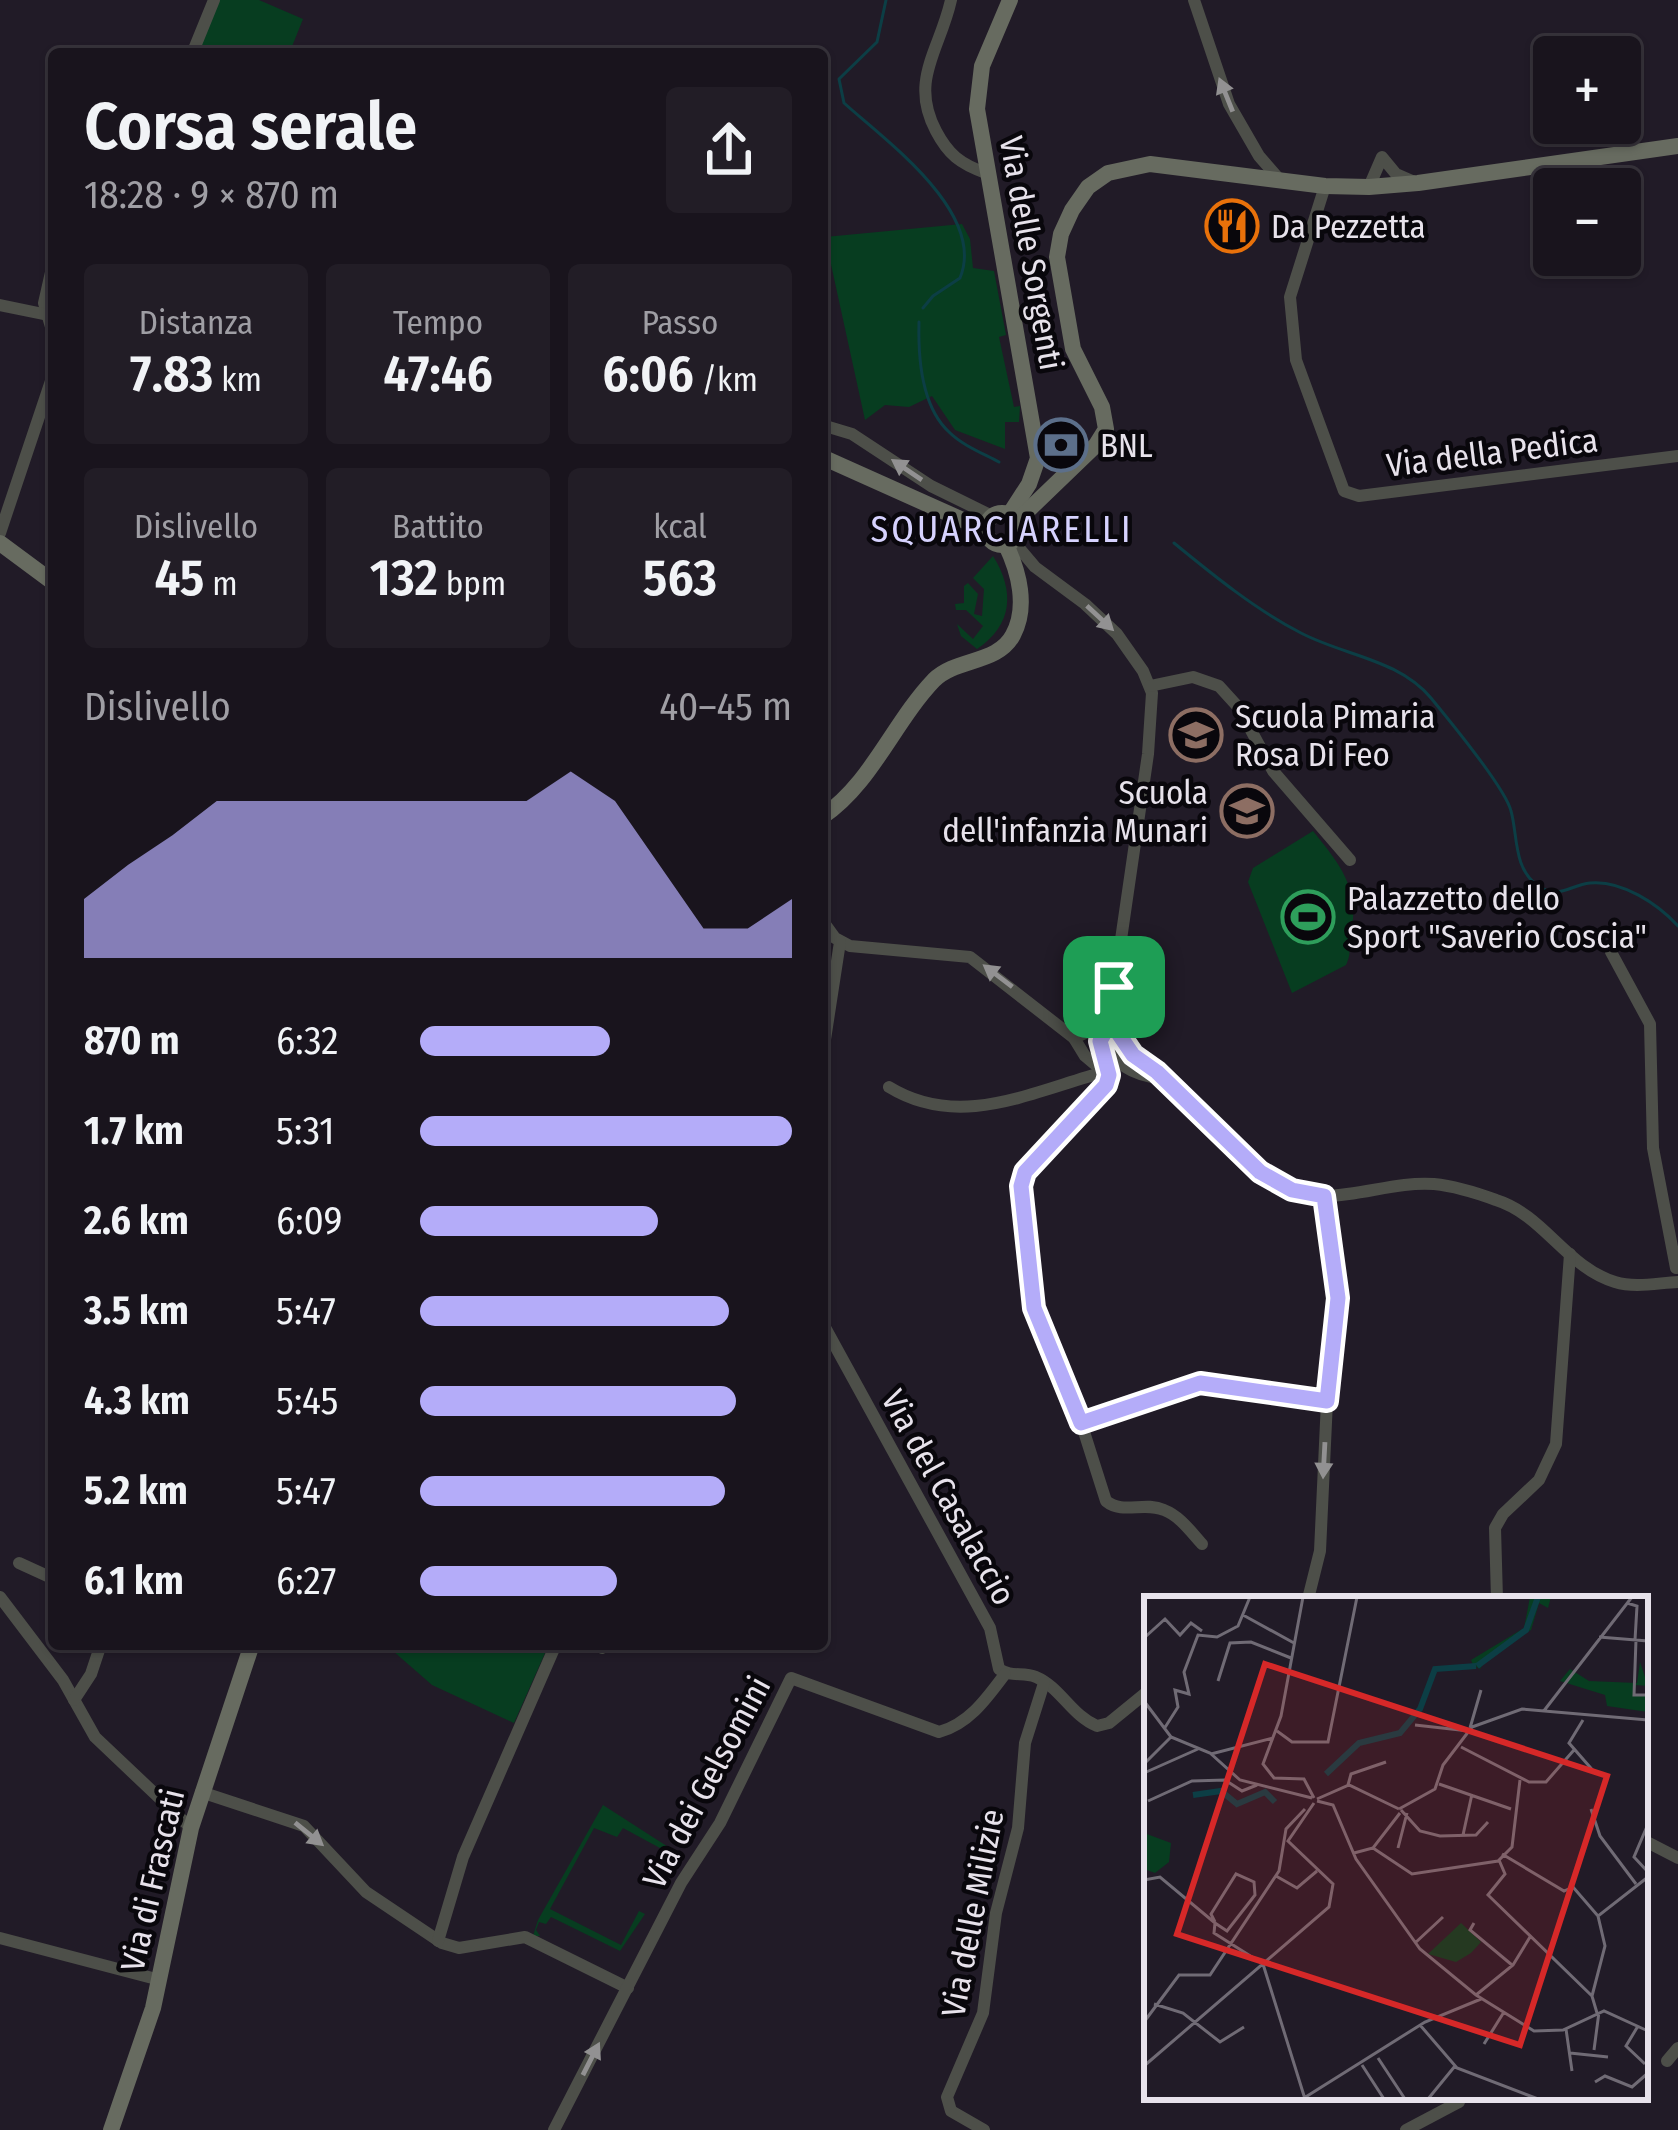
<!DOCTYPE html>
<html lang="it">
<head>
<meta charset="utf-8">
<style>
  :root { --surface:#19141d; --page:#221d26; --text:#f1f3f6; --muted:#9f9ea4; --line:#37333b; --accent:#b4acf9 }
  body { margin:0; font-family:"Fira Sans Condensed",sans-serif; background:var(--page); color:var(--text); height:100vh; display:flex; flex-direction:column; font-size:45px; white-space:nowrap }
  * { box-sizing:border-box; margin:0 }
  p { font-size:39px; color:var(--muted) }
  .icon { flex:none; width:66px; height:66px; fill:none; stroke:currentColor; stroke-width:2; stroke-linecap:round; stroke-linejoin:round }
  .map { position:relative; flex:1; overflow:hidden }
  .side { position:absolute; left:48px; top:48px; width:780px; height:1602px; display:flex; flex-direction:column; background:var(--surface); border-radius:12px; box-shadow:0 3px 9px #0004,0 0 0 3px var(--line) }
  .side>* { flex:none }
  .buttons { position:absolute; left:1533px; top:36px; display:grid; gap:24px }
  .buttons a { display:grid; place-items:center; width:108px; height:108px; border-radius:12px; background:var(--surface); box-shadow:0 3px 9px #0004,0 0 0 3px var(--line); font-size:60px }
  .pin { position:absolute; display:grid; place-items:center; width:102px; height:102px; color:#fff; margin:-51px; border-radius:24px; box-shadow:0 6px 18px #0006 }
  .round { display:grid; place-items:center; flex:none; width:126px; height:126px; border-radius:12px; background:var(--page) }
  .headline { display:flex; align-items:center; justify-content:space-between; height:204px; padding:0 36px }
  h1 { font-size:66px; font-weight:600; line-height:90px }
  .stats { display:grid; grid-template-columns:repeat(3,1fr); gap:18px; height:204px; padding:12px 36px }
  .stats div { display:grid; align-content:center; border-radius:12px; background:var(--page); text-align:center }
  .stats b { font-size:51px; font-weight:600 }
  .stats small { font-size:33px; font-weight:400 }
  .stats p { font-size:33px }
  .chart { height:336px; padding:24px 36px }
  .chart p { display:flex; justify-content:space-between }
  .chart svg { width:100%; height:216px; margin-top:12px; fill:var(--accent); opacity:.7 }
  ul { padding:0 36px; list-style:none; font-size:39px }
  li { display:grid; grid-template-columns:192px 144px 1fr; align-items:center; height:90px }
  li i { height:30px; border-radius:15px; background:var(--accent) }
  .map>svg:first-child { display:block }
  .green { fill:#073d20 }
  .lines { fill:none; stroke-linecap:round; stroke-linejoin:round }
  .stream { stroke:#0c3e45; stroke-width:3 }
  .minor { stroke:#4d4f49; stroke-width:12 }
  .secondary { stroke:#676b60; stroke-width:16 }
  .oneway { fill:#929192 }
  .route-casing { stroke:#fff; stroke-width:24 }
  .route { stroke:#b4acf9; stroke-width:15 }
  .labels { text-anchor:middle; stroke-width:9; stroke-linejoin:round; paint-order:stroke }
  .poi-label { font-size:33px; fill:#e7e2eb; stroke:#09070c; text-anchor:start }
  .street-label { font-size:33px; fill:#e7e2eb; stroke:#09070c }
  .neighbourhood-label { font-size:36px; letter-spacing:3px; fill:#d6d2fe; stroke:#09070c }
  .inset-river { fill:none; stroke:#0c3e45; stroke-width:6 }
  .inset-road { fill:none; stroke:#706b75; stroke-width:3 }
  .view { fill:#d62828; fill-opacity:0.15; stroke:#d62828; stroke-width:6 }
  .inset-edge { fill:none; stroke:#e7e2eb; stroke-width:6 }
</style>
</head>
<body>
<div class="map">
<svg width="1678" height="2130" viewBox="0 0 1678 2130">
  <rect width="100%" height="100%" fill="#211b27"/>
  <g class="green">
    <path d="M218,0H259L303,19L289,54H195Z"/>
    <path d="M962,224L970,239L973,268L994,271L1006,335L999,337L1014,407L1020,406L1019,422H1005V449L955,430L932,396L909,407L885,405L865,420L825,237Z"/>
    <path d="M993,556C1015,591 1013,625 977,649L961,636L957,624L973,639L983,626L966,610H956L955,604L964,603V586L968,583L978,594L974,614L982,616L984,589L973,578Z"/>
    <path d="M1313,831C1343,868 1361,891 1350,939C1348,950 1352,952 1346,965L1292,993L1248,882L1253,868Z"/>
    <path d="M385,1644H549L514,1723L432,1685Z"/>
    <path d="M603,1805L676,1852L671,1854L623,1828L617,1837L594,1828L550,1909L621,1945L639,1911L645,1914L620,1951L551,1917L546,1924L539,1922L536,1930L540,1936H533L538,1920Z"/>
  </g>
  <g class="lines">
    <g class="stream">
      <path d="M886,0L877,42L839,79L844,103C885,140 987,213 960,278L933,296L923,308"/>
      <path d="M919,322C918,358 921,406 949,432C962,445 982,453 999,462"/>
      <path d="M1174,543C1213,575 1256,610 1301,633C1345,656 1398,659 1431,698C1449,720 1505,787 1511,811C1518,836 1513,868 1538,886C1559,900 1570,885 1590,883C1622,880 1658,904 1678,926"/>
    </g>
    <g class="minor">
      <path d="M951,0C940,50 909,80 936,131C948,154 960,164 986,173"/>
      <path d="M1194,0L1229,104L1259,156L1279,179"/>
      <path d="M192,54L214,0"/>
      <path d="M1325,186L1290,297L1296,360L1344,491L1359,496L1678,456"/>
      <path d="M1369,187L1382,157L1396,174L1412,181"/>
      <path d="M54,259L44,303L54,337"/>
      <path d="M0,305L53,316"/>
      <path d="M822,425L852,434L931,486L992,516"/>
      <path d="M0,533L54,372"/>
      <path d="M1013,541L1035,567L1085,604L1117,634L1143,671L1152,693L1148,754L1109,1022"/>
      <path d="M1150,686L1193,677L1219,686L1239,708L1273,771L1350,860"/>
      <path d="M822,920L835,938L850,946L970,957L1074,1038L1107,1023"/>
      <path d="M1611,952L1650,1024L1653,1148L1676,1268"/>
      <path d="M1114,987L1135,995L1145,1006L1120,1024"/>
      <path d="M1109,1022H1119C1122,1056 1149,1064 1173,1088C1206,1120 1240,1165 1281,1186C1330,1211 1383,1180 1434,1184C1454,1186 1477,1193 1496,1200C1544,1215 1566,1267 1615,1282C1635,1288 1657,1283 1678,1282"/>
      <path d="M1107,1029L1100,1041L1109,1075L1107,1085L1022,1180L1035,1313L1072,1394L1106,1501C1123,1515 1144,1501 1164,1510C1180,1516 1191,1532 1202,1544"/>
      <path d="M1107,1030C1110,1059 1123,1071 1151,1077L1157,1072"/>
      <path d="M1074,1038L1085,1056L1104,1072"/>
      <path d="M822,1059L840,942"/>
      <path d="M889,1087C959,1130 1031,1092 1104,1072"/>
      <path d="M822,1322L990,1628L999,1669C1012,1678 1023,1671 1036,1677C1060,1687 1072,1716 1097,1726L1109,1723L1147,1692"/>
      <path d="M1081,1423L1200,1383L1327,1401"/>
      <path d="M19,1563L54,1579"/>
      <path d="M0,1597L63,1680L95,1737L191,1828"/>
      <path d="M1308,1599L1320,1551L1327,1401L1338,1310L1323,1196"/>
      <path d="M1497,1599L1495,1528L1503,1514L1539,1480L1556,1444L1570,1254"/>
      <path d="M594,1644L602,1648"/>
      <path d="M74,1700L91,1674L101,1644"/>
      <path d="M201,1792L304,1826L366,1892L442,1943L459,1948L525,1937L628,1988"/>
      <path d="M1645,1841L1678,1858"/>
      <path d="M0,1938L160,1980"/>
      <path d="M438,1941L463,1857L556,1644"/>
      <path d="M1667,2061L1678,2048"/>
      <path d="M554,2130L681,1883L720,1823L791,1678L939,1732C969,1724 987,1698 1005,1674"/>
      <path d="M984,2130L951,2111L947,2097L983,2013L996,1913L1018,1828L1025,1743L1044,1683"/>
      <path d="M1406,2130L1459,2102"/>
    </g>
    <g class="secondary">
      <path d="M822,457L985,530"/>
      <circle cx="1002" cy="529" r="16"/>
      <path d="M1009,515L1029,484L1038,458L977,109L982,66L1010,0"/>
      <path d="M1016,522L1096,445L1106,429L1102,407L1073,349L1057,257L1061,234L1072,210L1088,187L1108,173L1150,164L1325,186L1369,187L1418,183L1678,146"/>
      <path d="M0,543L54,583"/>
      <path d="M822,817C872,783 893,723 934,680C956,658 998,664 1013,635C1028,607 1019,572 1006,545"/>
      <path d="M111,2130L153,2008L191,1828L252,1644"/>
    </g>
  </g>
  <defs><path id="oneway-solid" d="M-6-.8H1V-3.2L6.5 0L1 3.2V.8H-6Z" transform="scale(3)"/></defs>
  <g class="oneway">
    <use href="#oneway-solid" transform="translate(1226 95) rotate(-112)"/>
    <use href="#oneway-solid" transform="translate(907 470) rotate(-146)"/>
    <use href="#oneway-solid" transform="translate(1100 618) rotate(43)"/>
    <use href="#oneway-solid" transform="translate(998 976) rotate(-143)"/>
    <use href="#oneway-solid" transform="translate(1324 1460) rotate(93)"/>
    <use href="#oneway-solid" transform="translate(309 1834) rotate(39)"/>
    <use href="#oneway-solid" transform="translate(591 2059) rotate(-63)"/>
  </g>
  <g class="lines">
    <g class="route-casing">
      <path id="route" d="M1114,987L1136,994L1145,1006L1123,1022L1118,1033L1133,1055L1157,1072L1260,1172L1292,1190L1324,1196L1338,1298L1327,1401L1200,1383L1081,1423L1034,1308L1021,1186L1025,1172L1106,1085L1109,1075L1100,1041L1107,1029Z"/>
    </g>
    <use href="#route" class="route"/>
  </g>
  <defs>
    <g id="restaurant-ring" transform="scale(2.7)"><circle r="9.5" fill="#09070c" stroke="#e8710a" stroke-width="1.5"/><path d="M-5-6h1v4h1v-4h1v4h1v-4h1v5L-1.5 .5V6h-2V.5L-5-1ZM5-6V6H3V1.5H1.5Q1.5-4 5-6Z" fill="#e8710a"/></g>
    <g id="bank-ring" transform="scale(2.7)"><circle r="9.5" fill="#09070c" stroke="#5c6f8a" stroke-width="1.5"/><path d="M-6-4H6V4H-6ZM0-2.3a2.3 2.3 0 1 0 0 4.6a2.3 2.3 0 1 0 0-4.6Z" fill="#5c6f8a"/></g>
    <g id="school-ring" transform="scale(2.7)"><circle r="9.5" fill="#09070c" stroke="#8d6e63" stroke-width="1.5"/><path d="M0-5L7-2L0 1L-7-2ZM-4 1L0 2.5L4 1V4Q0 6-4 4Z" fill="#8d6e63"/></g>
    <g id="stadium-ring" transform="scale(2.7)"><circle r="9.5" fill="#09070c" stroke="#2e9e5b" stroke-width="1.5"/><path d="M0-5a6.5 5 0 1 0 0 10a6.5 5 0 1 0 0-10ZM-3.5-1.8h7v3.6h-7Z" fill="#2e9e5b"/></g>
  </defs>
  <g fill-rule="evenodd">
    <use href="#restaurant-ring" x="1232" y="226"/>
    <use href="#bank-ring" x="1061" y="445"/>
    <use href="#school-ring" x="1196" y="735"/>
    <use href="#school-ring" x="1247" y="811"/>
    <use href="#stadium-ring" x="1308" y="917"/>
  </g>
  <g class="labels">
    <g class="poi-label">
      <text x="1271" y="238">Da Pezzetta</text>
      <text x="1100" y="457">BNL</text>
      <text x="1235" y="728">Scuola Pimaria<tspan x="1235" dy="38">Rosa Di Feo</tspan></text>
      <text x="1208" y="804" text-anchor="end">Scuola<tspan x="1208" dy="38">dell'infanzia Munari</tspan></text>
      <text x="1347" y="910">Palazzetto dello<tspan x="1347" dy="38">Sport "Saverio Coscia"</tspan></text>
    </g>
    <g class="street-label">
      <text transform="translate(1032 253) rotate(80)" y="12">Via delle Sorgenti</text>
      <text transform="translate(1492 452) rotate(-7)" y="12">Via della Pedica</text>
      <text transform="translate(949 1497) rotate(61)" y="12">Via del Casalaccio</text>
      <text transform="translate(706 1782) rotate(-62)" y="12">Via dei Gelsomini</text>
      <text transform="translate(152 1880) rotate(-77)" y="12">Via di Frascati</text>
      <text transform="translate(972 1913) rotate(-79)" y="12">Via delle Milizie</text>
    </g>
    <g class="neighbourhood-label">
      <text x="1002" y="542">SQUARCIARELLI</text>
    </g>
  </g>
  <g transform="translate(1144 1596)">
    <rect width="504" height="504" fill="#211b27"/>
    <path d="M386,1H407L404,12L395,7L387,34L346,57L336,73L329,69L327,64L380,32ZM496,66L504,90L492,89L490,98L504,99V116L463,110L461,99L416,85L426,73L445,85L493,87ZM0,237L27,247L25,266L11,277L0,273ZM317,327L337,346L327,357L312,366L284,358Z" fill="#073d20"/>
    <path class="inset-river" d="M333,70L382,34L394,1M182,178L215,147L256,137L276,113L291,73L332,70M49,199L77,195L93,208L121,196L131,206"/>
    <path class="inset-road" d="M159,1L137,120L119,168L130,182L160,183L170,202M483,7L493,10L491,44M99,19L150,47M455,41L504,45M0,42L21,23L36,39L47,27L58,35M492,44L490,99H504M74,85L86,47L107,46L147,62M0,105L27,141L66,157L96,184L168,202M399,116L488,1M439,124L425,147L452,178M271,129L325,135M328,131L378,113L504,124M326,132L337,94M20,133L34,111L31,94L45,98L40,76L54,39L73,41L94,30L106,1M133,135L148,146H184L213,1M317,151L385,186H402L430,154M67,158L129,142M0,168L27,141M0,177L54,153M295,188L367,213M204,189L207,178L242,166M173,203L205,189L255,213M4,205L48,185L81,184L98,195L113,189M173,205L189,209L212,263L276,353L332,399L390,435L419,434L460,415L504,435M255,213L291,193L299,169L328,131M447,213L456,240L492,288M257,214L276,235L296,240L332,239L344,226M504,228L490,261L504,276M319,239L328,198M229,252L268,278L354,265L368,251L376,184M254,252L263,217M210,257L229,252L256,217M358,258L420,295L429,291L454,320M355,264L361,278L344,299L448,400L453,417M132,280L153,292L173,275M0,284L16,281L71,327L83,335L111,299L110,286L92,278L67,318L71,326M71,327L70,337L119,368L161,503M330,327L326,334L368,369M271,347L299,321M332,399L369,369L386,341M448,400L461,350L454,320L504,281M10,408L39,417L76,446L100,431M0,426L35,379H66L135,275L142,233L161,213M276,429L313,472L394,503M494,430L482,450L501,468M422,433L428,475M340,448L360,416M450,454L455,416M426,457L464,461M234,462L261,503M218,469L240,503M0,470L185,311L189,288L144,245L170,207M451,486L461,480L488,491L504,477M160,502L281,426L337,403M284,503L311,470"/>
    <path class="view" d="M121,68L463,180L376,449L33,338Z"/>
    <rect width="504" height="504" class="inset-edge"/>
  </g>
</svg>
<div class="buttons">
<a>+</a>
<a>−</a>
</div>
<div class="pin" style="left:1114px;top:987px;background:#1e9e55"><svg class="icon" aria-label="arrive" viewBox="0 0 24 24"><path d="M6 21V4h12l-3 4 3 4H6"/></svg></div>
<section class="side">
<div class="headline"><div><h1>Corsa serale</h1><p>18:28 · 9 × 870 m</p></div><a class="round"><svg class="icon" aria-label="share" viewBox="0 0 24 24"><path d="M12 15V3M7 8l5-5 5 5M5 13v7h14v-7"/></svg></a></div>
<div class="stats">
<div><p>Distanza</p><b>7.83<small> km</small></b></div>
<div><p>Tempo</p><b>47:46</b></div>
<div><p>Passo</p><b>6:06<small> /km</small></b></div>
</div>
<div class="stats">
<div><p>Dislivello</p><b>45<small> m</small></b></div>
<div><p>Battito</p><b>132<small> bpm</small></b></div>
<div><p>kcal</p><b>563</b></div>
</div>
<div class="chart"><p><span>Dislivello</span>40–45 m</p>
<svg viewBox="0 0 160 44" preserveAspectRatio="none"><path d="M0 44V32L10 25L20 19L30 12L40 12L50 12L60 12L70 12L80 12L90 12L100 12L110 6L120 12L130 25L140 38L150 38L160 32V44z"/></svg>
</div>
<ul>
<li><b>870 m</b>6:32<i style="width:51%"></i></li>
<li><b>1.7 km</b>5:31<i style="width:100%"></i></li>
<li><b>2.6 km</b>6:09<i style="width:64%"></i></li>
<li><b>3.5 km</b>5:47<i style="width:83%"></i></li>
<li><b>4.3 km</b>5:45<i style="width:85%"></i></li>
<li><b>5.2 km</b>5:47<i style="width:82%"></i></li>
<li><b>6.1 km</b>6:27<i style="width:53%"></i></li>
</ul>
</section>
</div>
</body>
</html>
